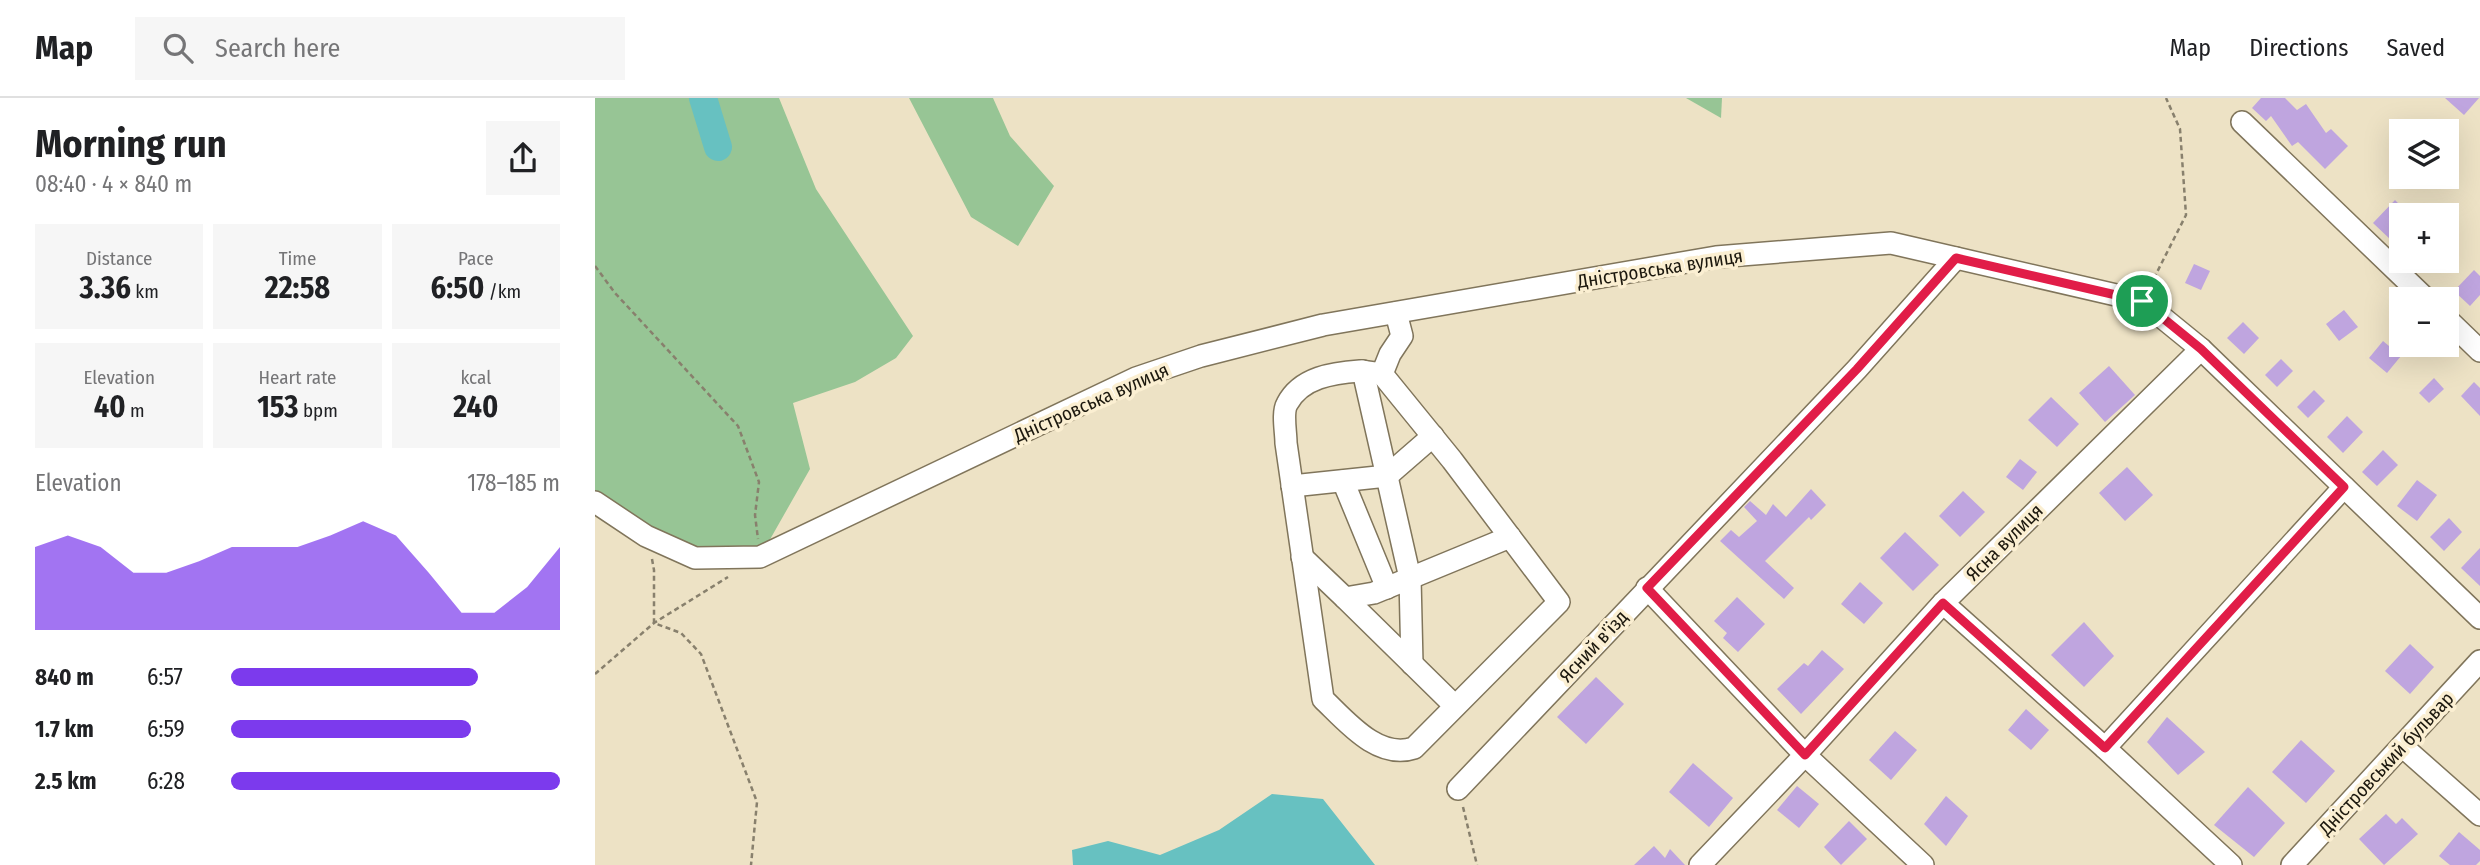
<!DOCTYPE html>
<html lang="en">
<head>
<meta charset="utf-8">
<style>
  :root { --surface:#fff; --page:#f6f6f6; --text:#202124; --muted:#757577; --line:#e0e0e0; --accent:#7c3aed }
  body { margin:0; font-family:"Fira Sans Condensed",sans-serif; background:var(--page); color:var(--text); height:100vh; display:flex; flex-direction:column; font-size:26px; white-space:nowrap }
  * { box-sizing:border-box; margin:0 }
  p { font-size:23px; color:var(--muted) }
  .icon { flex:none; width:38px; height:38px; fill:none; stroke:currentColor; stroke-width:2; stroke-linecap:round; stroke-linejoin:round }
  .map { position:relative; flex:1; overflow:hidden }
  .drawer { display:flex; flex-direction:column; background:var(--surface); width:595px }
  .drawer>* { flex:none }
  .controls { position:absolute; left:1794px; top:21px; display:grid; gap:14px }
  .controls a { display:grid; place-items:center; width:70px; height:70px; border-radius:0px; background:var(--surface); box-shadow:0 7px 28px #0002; font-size:35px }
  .pin { position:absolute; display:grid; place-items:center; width:60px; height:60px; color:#fff; margin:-30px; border:4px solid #fff; border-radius:50%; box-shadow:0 2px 7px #0007 }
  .round { display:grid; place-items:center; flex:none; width:74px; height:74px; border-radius:0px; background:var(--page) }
  .head { display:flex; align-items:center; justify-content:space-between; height:119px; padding:0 35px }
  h1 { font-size:38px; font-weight:700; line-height:52px }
  .stats { display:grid; grid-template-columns:repeat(3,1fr); gap:10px; height:119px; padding:7px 35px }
  .stats div { display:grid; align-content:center; border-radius:0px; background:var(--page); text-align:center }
  .stats b { font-size:30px; font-weight:700 }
  .stats small { font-size:19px; font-weight:400 }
  .stats p { font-size:19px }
  .chart { height:196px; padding:14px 35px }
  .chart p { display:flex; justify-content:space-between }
  .chart svg { width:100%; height:126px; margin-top:7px; fill:var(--accent); opacity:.7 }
  ul { padding:0 35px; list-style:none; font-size:23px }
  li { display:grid; grid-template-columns:112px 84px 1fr; align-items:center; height:52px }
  li i { height:18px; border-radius:9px; background:var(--accent) }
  header { display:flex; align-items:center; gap:42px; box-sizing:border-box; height:98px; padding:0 35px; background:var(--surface); border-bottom:2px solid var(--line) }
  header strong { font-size:33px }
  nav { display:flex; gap:38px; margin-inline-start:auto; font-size:24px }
  .search { width:490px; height:63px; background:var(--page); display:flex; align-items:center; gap:18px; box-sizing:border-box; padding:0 24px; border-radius:0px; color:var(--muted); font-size:26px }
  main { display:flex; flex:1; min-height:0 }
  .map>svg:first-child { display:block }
  .green { fill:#97c595 }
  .water { fill:#67c1c1 }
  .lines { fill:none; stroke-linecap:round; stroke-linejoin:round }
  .river { stroke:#67c1c1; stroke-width:28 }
  .building { fill:#bfa5df }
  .minor-casing { stroke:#80755b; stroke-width:24 }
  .path { stroke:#88806d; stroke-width:2.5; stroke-dasharray:5 3.5; stroke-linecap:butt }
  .minor { stroke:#fff; stroke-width:21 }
  .route-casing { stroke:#fff; stroke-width:14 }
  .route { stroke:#e11d48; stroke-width:9 }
  .labels { text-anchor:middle; stroke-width:7; stroke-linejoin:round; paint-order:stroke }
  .street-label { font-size:19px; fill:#1c180e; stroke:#fbefd2 }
</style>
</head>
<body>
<header>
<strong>Map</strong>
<div class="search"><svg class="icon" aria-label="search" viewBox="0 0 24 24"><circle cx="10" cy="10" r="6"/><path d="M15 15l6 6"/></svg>Search here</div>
<nav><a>Map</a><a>Directions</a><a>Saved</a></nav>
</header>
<main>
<section class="drawer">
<div class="head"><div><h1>Morning run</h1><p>08:40 · 4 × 840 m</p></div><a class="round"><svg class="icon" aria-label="share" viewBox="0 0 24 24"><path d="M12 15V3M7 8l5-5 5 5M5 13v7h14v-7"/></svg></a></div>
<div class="stats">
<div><p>Distance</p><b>3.36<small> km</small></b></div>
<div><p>Time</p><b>22:58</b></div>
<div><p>Pace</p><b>6:50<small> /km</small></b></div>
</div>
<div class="stats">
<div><p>Elevation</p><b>40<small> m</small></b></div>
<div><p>Heart rate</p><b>153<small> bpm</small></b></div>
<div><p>kcal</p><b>240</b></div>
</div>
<div class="chart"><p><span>Elevation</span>178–185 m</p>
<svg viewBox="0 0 160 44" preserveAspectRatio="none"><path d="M0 44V15L10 11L20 15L30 24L40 24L50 20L60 15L70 15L80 15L90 11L100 6L110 11L120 24L130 38L140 38L150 29L160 15V44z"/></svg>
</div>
<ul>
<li><b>840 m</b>6:57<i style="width:75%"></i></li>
<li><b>1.7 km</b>6:59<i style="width:73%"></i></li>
<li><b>2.5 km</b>6:28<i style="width:100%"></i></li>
</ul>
</section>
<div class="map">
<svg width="1885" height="767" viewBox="0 0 1885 767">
  <rect width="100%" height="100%" fill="#ede2c5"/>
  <g class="green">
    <path d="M0,0H184L221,91L318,238L301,260L260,284L198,305L215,371L165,459L100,460L0,404Z"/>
    <path d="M314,0H398L415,38L459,88L423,148L376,119Z"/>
    <path d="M1091,0H1127L1126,20Z"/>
  </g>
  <path class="water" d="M677,696L728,701L780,767H478L477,752L513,743L565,757L624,732Z"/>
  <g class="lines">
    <path class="river" d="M108,0L123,49"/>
  </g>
  <g class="building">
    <path d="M1666,0H1690L1702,12L1711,6L1731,35L1736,31L1753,48L1730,71L1703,44L1697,48L1676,18L1671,23L1657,10Z"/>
    <path d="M1850,0H1884L1869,17Z"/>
    <path d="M1800,102L1815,117H1806V132L1796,142L1778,125Z"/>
    <path d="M1599,166L1615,173L1606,192L1590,185Z"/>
    <path d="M1879,172L1885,178V197L1875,208L1859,193Z"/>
    <path d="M1749,212L1763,229L1744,243L1731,226Z"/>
    <path d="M1648,224L1664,240L1649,256L1632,240Z"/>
    <path d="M1788,243L1806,258L1792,275L1774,260Z"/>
    <path d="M1686,261L1698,273L1682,289L1670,277Z"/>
    <path d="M1514,268L1540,297L1510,324L1484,295Z"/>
    <path d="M1839,280L1849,291L1834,305L1824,295Z"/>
    <path d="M1879,284L1885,290V318L1866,298Z"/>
    <path d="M1719,292L1730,303L1713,320L1702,309Z"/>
    <path d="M1456,299L1484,326L1462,349L1433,322Z"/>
    <path d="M1752,318L1768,334L1748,355L1732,339Z"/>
    <path d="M1788,352L1803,367L1782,388L1767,374Z"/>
    <path d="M1425,361L1442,374L1428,392L1411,379Z"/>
    <path d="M1532,369L1558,397L1530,423L1504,395Z"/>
    <path d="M1822,382L1842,397L1822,423L1802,408Z"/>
    <path d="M1216,391L1231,407L1216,422L1214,419L1170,463L1199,490L1189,501L1125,443L1136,432L1144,439L1162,423L1149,409L1155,403L1171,417L1178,406L1191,419Z"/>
    <path d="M1368,393L1390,414L1365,439L1344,418Z"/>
    <path d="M1854,420L1867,434L1849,453L1835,439Z"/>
    <path d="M1310,434L1344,467L1318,493L1285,460Z"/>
    <path d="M1885,450V488L1866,470Z"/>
    <path d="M1265,484L1288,505L1269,526L1246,506Z"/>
    <path d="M1142,499L1170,526L1143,554L1128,540L1132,535L1119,523Z"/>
    <path d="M1489,524L1519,558L1489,589L1456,557Z"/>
    <path d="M1815,546L1839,569L1815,596L1790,573Z"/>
    <path d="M1227,552L1249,571L1206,616L1182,591L1209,565L1213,568Z"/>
    <path d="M1001,579L1029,606L991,646L962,619Z"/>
    <path d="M1431,611L1454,632L1436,652L1413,632Z"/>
    <path d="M1572,619L1610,654L1583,677L1552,644Z"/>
    <path d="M1300,633L1322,652L1296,682L1274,662Z"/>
    <path d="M1706,642L1740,673L1711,705L1677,674Z"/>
    <path d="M1098,665L1138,700L1114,729L1074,694Z"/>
    <path d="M1202,688L1224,706L1204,730L1182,712Z"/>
    <path d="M1653,689L1690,725L1659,759L1619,727Z"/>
    <path d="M1351,698L1373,718L1351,748L1329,726Z"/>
    <path d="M1791,716L1801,726L1807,720L1823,736L1789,767L1764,741Z"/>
    <path d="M1254,723L1272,741L1246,767L1229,749Z"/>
    <path d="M1864,734L1885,752V763L1881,767H1855L1844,758Z"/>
    <path d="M1059,748L1070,760L1075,751L1090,767H1039Z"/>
  </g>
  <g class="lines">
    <g class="minor-casing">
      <g id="minor">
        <path d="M1647,24L1831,201"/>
        <path d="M1852,221L1885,253"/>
        <path d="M765,273L787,276L857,362L964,504L819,650C783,662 752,624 728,601L691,345C691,334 687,315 692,306C706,279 738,275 765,273Z"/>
        <path d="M768,273L815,480L817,566"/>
        <path d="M787,276L795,256L807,238L801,215"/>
        <path d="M748,383L792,490"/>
        <path d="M697,388L792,378L838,338"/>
        <path d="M0,404L51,438L100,460L165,459L541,280L606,258L728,227L1121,159L1296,145L1547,203L1606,251L1885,520"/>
        <path d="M707,459L750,500L779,495L915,439"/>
        <path d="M1052,490L1210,657L1328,767"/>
        <path d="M750,500L860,608"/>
        <path d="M1348,505L1510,650L1636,767"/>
        <path d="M1807,648L1885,717"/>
        <path d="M1510,650L1749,389"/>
        <path d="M863,691L1262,271L1361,160"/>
        <path d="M1105,767L1210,657L1348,505L1606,251"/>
        <path d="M1697,767L1885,563"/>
      </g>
    </g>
    <g class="path">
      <path d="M0,168L20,195L143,328L164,384L160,417L163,441"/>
      <path d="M1555,188L1591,117L1585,31L1571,0"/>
      <path d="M57,461L59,472V525L86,535L106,556L162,704L156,767"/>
      <path d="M0,576L59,525L133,479"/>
      <path d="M868,709L882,767"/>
    </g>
    <use href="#minor" class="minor"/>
  </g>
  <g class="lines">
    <g class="route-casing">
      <path id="route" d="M1361,160L1547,203L1606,251L1749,389L1510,650L1348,505L1210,657L1052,490L1262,271Z"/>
    </g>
    <use href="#route" class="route"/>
  </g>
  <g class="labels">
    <g class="street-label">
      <text transform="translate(1065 170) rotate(-9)" y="7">Дністровська вулиця</text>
      <text transform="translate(496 304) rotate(-24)" y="7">Дністровська вулиця</text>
      <text transform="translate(1409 444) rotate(-45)" y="7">Ясна вулиця</text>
      <text transform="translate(998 548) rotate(-47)" y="7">Ясний в'їзд</text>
      <text transform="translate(1791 665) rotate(-47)" y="7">Дністровський бульвар</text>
    </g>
  </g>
</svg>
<div class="controls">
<a><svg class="icon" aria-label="layers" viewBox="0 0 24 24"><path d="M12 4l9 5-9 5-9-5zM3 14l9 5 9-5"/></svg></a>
<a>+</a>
<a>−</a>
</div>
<div class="pin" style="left:1547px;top:203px;background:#1e9e55"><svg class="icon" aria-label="arrive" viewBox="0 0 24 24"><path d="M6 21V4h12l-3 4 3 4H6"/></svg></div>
</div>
</main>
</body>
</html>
